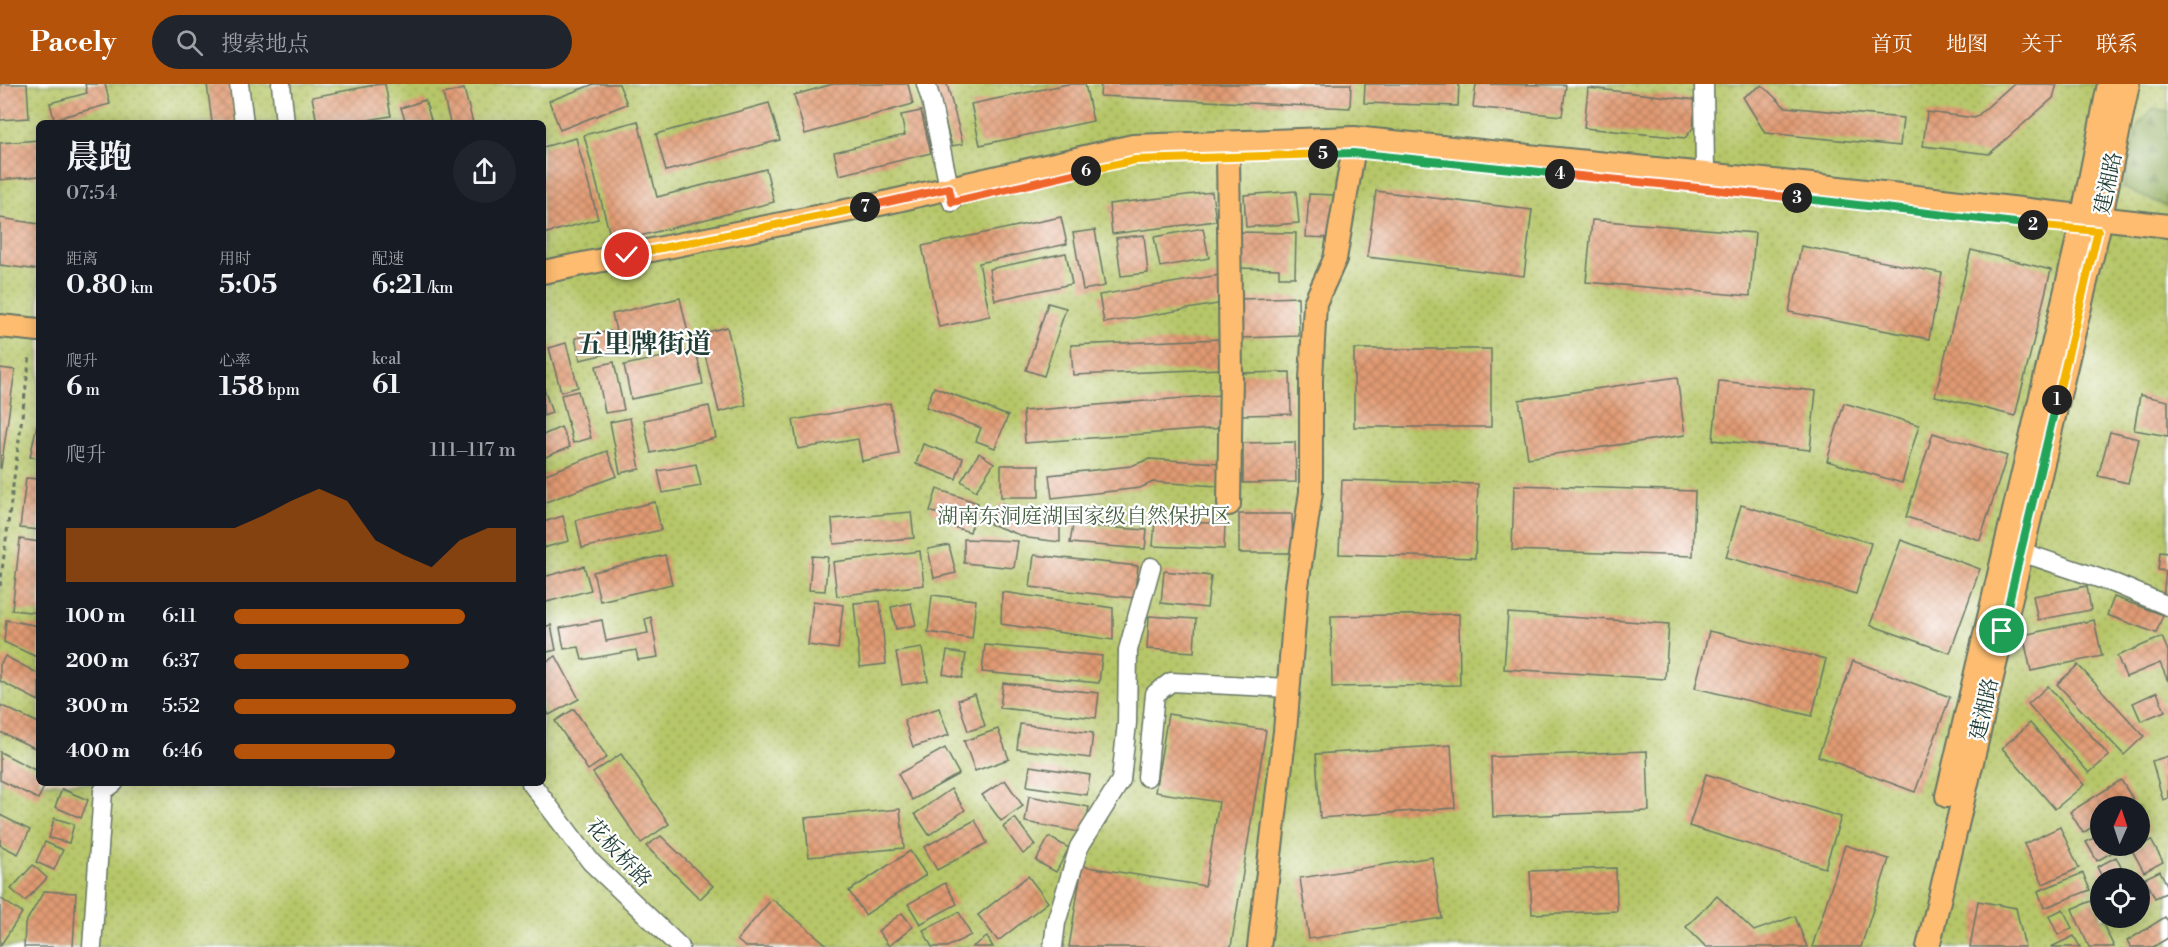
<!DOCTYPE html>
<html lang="zh">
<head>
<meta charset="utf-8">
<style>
  :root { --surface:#171b24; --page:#20242c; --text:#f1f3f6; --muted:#9ea1a6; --accent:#b45309 }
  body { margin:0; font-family:"Libre Bodoni","Noto Serif SC",serif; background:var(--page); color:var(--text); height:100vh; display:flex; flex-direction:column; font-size:22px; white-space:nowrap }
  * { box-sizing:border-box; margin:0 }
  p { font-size:20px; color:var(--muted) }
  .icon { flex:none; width:33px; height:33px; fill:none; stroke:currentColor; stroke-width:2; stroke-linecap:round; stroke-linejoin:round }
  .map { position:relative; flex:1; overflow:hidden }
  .side { position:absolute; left:36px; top:36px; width:510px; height:666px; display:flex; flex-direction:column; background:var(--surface); border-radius:9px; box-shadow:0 3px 15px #0003 }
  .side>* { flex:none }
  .needle { width:39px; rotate:3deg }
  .controls { position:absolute; left:2090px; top:712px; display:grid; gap:12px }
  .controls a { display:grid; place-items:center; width:60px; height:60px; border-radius:50%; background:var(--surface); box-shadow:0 3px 15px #0003; font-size:30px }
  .pin { position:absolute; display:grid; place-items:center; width:51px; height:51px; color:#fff; margin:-26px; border:3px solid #fff; border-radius:50%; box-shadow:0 2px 6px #0007 }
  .km { position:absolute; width:30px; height:30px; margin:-15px; border-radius:50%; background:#222; color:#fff; font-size:16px; line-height:30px; text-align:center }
  .round { display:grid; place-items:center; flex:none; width:63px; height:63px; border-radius:32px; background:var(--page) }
  .head { display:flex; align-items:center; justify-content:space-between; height:102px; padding:0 30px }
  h1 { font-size:33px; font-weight:700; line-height:45px }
  .metrics { display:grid; grid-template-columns:repeat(3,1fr); gap:9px; height:102px; padding:6px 30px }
  .metrics div { display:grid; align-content:center }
  .metrics b { font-size:26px; font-weight:700 }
  .metrics small { font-size:16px; font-weight:400 }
  .metrics p { font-size:16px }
  .chart { height:168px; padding:12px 30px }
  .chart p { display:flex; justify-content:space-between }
  .chart svg { width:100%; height:108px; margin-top:6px; fill:var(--accent); opacity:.7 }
  ul { padding:0 30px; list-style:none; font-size:20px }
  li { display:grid; grid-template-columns:96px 72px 1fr; align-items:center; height:45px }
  li i { height:15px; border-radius:8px; background:var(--accent) }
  header { display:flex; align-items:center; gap:36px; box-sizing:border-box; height:84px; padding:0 30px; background:var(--accent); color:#fff }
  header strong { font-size:28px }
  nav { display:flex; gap:33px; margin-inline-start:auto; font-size:21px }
  .search { width:420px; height:54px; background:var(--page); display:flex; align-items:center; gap:15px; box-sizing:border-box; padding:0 21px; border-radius:33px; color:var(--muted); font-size:22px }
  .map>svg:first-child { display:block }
  .grass { fill:url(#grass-dots); stroke:#6a824e; stroke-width:1.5; fill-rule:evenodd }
  .forest { fill:url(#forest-firs); stroke:#587448; stroke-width:1.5 }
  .building { fill:url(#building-cross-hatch) }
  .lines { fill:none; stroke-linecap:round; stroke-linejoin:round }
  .minor-casing { stroke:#687665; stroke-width:21 }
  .major-casing { stroke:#687665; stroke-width:26 }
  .path { stroke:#687665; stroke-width:3; stroke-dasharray:4.5 4.5; stroke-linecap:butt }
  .minor { stroke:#fff; stroke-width:18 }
  .major { stroke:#fdbc70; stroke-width:22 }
  .split-1-casing { stroke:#fff; stroke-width:12 }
  .split-2-casing { stroke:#fff; stroke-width:12 }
  .split-3-casing { stroke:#fff; stroke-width:12 }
  .split-4-casing { stroke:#fff; stroke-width:12 }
  .split-5-casing { stroke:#fff; stroke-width:12 }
  .split-6-casing { stroke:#fff; stroke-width:12 }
  .split-7-casing { stroke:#fff; stroke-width:12 }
  .split-8-casing { stroke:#fff; stroke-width:12 }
  .split-1 { stroke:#22a559; stroke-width:8 }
  .split-2 { stroke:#f5b400; stroke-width:8 }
  .split-3 { stroke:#22a559; stroke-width:8 }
  .split-4 { stroke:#f0652b; stroke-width:8 }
  .split-5 { stroke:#22a559; stroke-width:8 }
  .split-6 { stroke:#f5b400; stroke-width:8 }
  .split-7 { stroke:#f0652b; stroke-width:8 }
  .split-8 { stroke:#f5b400; stroke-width:8 }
  .labels { text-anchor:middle; stroke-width:4.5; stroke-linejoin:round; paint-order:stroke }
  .street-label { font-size:21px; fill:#1f3d34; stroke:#fff }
  .park-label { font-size:21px; fill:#455f41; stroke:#fff }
  .district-label { font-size:27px; font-weight:bold; fill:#1f3d34; stroke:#fff }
</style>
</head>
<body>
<header>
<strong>Pacely</strong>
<div class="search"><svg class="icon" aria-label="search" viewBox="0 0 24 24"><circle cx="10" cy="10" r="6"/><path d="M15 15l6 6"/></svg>搜索地点</div>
<nav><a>首页</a><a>地图</a><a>关于</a><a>联系</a></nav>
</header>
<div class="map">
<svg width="2168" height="863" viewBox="0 0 2168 863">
  <defs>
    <pattern id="grass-dots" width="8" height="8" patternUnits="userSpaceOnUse" patternTransform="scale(1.5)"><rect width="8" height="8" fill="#b6c668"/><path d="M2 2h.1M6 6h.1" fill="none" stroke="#93a256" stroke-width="1.8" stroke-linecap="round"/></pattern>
    <pattern id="forest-firs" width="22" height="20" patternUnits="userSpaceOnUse" patternTransform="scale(1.5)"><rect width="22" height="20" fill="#90ab5c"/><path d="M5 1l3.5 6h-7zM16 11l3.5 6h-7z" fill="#758c4d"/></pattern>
    <pattern id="building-cross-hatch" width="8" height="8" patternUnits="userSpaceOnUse" patternTransform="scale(1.5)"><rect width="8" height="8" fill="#e19a72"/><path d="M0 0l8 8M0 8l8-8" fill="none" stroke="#b67f5e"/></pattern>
  </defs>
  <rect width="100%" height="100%" fill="#fff"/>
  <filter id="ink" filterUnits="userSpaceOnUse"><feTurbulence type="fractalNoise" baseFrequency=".0167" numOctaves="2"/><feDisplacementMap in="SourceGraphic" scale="12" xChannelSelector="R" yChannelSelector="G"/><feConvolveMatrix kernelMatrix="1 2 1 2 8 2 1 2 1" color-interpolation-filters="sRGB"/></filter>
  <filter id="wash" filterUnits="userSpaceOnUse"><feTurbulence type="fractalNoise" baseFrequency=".008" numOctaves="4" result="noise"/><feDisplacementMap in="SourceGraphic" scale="24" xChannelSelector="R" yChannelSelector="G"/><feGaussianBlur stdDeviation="1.35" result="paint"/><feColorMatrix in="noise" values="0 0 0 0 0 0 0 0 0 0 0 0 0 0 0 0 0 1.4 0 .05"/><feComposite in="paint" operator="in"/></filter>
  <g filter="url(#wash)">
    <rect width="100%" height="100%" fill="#f0e0c1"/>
    <path class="grass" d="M0,0H2168V863H0ZM39,39H543V699H39ZM2100,723H2139V762H2100ZM2100,795H2139V834H2100Z"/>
    <path class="forest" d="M2153,24L2168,27V123L2123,104L2137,43Z"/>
    <g id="blocks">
      <g class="building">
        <path d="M0,0H27L29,34L0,36Z"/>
        <path d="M85,0H105L110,20L54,35L50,19L87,9Z"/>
        <path d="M207,0H230L235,39H212Z"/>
        <path d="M380,0H385L391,32L351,39H317L312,13Z"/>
        <path d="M594,0H619L627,20L560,46L549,17Z"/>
        <path d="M833,0H908L913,20L805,50L794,11Z"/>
        <path d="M934,0H947L963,60L952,62Z"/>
        <path d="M1068,0H1085L1093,37L980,61L971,20Z"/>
        <path d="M1101,0H1351L1350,24L1100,12Z"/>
        <path d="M1365,0H1459L1458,22L1364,19Z"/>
        <path d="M1476,0L1566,1L1562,32L1473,23Z"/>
        <path d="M2013,0H2057L2053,14L1989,70L1923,62L1927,28L1975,34Z"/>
        <path d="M1762,1L1785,23L1903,34L1900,62L1765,49L1743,13Z"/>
        <path d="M1588,4L1696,16L1693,44L1685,54L1584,44Z"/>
        <path d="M464,5L473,39H450L443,10Z"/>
        <path d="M425,16L432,39H406L401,24Z"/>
        <path d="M769,19L780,56L666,87L656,50Z"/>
        <path d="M921,27L931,69L839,91L834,68L905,51L901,31Z"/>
        <path d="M638,37L657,113L766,85L774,118L612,159L584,51Z"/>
        <path d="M576,54L598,135L543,150V63Z"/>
        <path d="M39,56V92L0,96V59Z"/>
        <path d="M1296,107L1299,139L1246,143L1244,111Z"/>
        <path d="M1376,107L1532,126L1524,192L1367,173Z"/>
        <path d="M1212,108L1216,137L1112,150L1109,120Z"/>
        <path d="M1309,110L1335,111L1332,154L1306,153Z"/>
        <path d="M1061,133L1067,160L979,179L990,232L939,243L922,162Z"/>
        <path d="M0,134L39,140V186L0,181Z"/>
        <path d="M1592,136L1755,149L1750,212L1586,198Z"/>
        <path d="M1203,144L1209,174L1160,183L1154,153Z"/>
        <path d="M1095,146L1105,202L1083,206L1073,149Z"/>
        <path d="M1237,148L1296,149L1295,193H1279V185L1237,184Z"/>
        <path d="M1144,151L1148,189L1121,192L1116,154Z"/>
        <path d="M1801,162L1942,189L1929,255L1789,228Z"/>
        <path d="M1971,166L2051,186L2015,332L1935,312Z"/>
        <path d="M1066,169L1072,200L995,216L989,185Z"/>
        <path d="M1219,191L1224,219L1104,239L1099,211Z"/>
        <path d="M1298,213L1299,252L1242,254L1241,215Z"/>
        <path d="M680,214L688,249L620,264L612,230Z"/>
        <path d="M1048,219L1066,224L1044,292L1026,286Z"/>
        <path d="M727,243L746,321L719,328L700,250Z"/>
        <path d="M610,247L615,268L580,276L575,254Z"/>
        <path d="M1221,255L1222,285L1073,291L1071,261Z"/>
        <path d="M566,259L578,303L561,308L549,264Z"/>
        <rect x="1354" y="265" width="137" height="78"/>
        <path d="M696,266L703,300L631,315L624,281Z"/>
        <path d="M614,278L624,326L605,329L596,282Z"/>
        <path d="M0,284L15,286L1,384H0Z"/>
        <path d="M1290,288L1291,330L1242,331L1241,289Z"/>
        <path d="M1677,293L1685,351L1528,374L1519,316Z"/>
        <path d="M1719,297L1816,307L1810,366L1713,356Z"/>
        <path d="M543,301L552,329L543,332Z"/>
        <path d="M934,303L1008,332L995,364L976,357L981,344L926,323Z"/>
        <path d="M578,307L591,354L573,359L561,311Z"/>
        <path d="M1220,311L1223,344L1025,359L1023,327Z"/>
        <path d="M2140,311L2168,317V352L2134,346Z"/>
        <path d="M890,319L899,370L862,377L858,355L798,365L793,336Z"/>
        <path d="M1844,319L1919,341L1902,399L1827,377Z"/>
        <path d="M709,322L716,354L651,369L644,336Z"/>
        <path d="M630,334L640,385L620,389L610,338Z"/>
        <path d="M37,340H39V374L30,373Z"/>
        <path d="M561,343L570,363L543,374V351Z"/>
        <path d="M2110,348L2139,355L2128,399L2098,392Z"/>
        <path d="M1933,349L2007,372L1980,456L1906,433Z"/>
        <path d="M1295,358L1296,398L1243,399V359Z"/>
        <path d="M923,360L963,374L956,395L916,380Z"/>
        <path d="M607,367L617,392L543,419V391Z"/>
        <path d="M979,369L994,379L976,407L961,397Z"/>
        <path d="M1149,375L1220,379L1218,402L1153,398L1140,404L1052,414L1049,391L1131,382Z"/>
        <path d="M696,380L701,402L663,409L658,387Z"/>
        <rect x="1001" y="381" width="38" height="32"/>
        <path d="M26,394L39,395V446L20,444Z"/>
        <path d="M1342,396L1478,400L1475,474L1339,470Z"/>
        <path d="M1514,401L1695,407L1693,472L1512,466Z"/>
        <path d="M937,405L978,419L970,448L953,443L955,436L930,427Z"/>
        <path d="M655,418L661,446L582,464L576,436Z"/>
        <path d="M1001,419L1031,430L1060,434V458L1028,454L990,440Z"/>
        <path d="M1741,421L1871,459L1856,510L1726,473Z"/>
        <path d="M911,428L914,454L834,460L832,435Z"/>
        <path d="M1239,430H1292L1293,469H1239Z"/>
        <path d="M563,432L569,457L543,464V438Z"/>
        <path d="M1155,436L1225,440L1224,465L1153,462Z"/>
        <path d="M1073,441L1147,446L1145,465L1070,459Z"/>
        <path d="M20,455L39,458V529L12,526Z"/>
        <path d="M964,455L1018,457L1014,484L964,479Z"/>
        <path d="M1901,456L1980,485L1950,569L1870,541Z"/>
        <path d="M949,461L956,489L934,494L928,465Z"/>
        <path d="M920,467L924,501L837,512L833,478Z"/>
        <path d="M2160,468L2168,469V515L2163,514L2166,487L2158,486Z"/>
        <path d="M665,471L672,500L600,517L593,488Z"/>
        <path d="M1034,471L1138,482L1134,514L1030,503Z"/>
        <path d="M812,472L828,473L825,507L809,506Z"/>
        <path d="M584,482L591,506L543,519V493Z"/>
        <path d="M1164,487L1211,492L1207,524L1161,519Z"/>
        <path d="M2087,502L2091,526L2038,536L2033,512Z"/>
        <path d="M1002,508L1113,524V556L1001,540Z"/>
        <path d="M932,511L976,516L972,555L928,548Z"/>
        <path d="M2114,513L2163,531L2156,549L2107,531Z"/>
        <path d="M813,517L843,521L838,565L808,561Z"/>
        <path d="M880,517L886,580L860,583L854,519Z"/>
        <path d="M911,519L916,541L896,545L891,523Z"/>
        <path d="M1508,529L1669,540L1665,595L1504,585Z"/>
        <path d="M1459,530L1460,601L1332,603L1331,532Z"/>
        <path d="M1149,532L1196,535L1194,568L1147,565Z"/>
        <path d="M651,533L658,573L638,576L636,566L582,576L579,563L564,565L560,544L602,536L606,557L648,549L645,535Z"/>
        <path d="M6,536L39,542V574L4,558Z"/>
        <path d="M2094,536L2102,572L2031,587L2023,551Z"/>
        <path d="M551,541L556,566L543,569V543Z"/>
        <path d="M1709,547L1826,575L1812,632L1695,604Z"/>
        <path d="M2162,553L2168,567V597L2160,579L2126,593L2117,572Z"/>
        <path d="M985,561L1102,572L1099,599L982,588Z"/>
        <path d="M922,564L928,597L902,601L896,568Z"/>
        <path d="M947,567L966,570L962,594L943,590Z"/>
        <path d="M5,572L39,590V617L0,597V581Z"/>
        <path d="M556,572L579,615L549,631L543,619V579Z"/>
        <path d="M1853,577L1950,613L1915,708L1818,672Z"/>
        <path d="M2078,581L2144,652L2124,671L2057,600Z"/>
        <path d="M1003,599L1099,609L1096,634L1000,624Z"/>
        <path d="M2048,602L2109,672L2089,689L2028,620Z"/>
        <path d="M2157,608L2165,627L2141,637L2133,619Z"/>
        <path d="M975,610L985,642L968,647L958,616Z"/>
        <path d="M0,621L39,639V666L0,648Z"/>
        <path d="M939,624L949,651L913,663L904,636Z"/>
        <path d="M574,625L607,673L588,686L555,637Z"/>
        <path d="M1168,630L1266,646L1231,863H1069L1082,782L1205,802L1219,718L1155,708Z"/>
        <path d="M2030,639L2084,701L2055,725L2002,664Z"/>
        <path d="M1020,640L1093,649L1090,674L1017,665Z"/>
        <path d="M998,645L1009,675L975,687L964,657Z"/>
        <path d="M1451,661L1455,724L1320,734L1316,670Z"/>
        <path d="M945,664L959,690L912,716L898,690Z"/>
        <path d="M1647,667L1649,727L1493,733L1491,673Z"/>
        <path d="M0,668L39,688V699H46L38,715L0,696Z"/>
        <path d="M621,670L669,740L641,759L593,689Z"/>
        <path d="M2168,672V714L2163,716L2152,677Z"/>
        <path d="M1030,682L1090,691L1087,711L1027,702Z"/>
        <path d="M1706,690L1841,733L1825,784L1689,742Z"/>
        <path d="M1005,696L1023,722L1001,737L982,711Z"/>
        <path d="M2121,696L2134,717L2125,723H2100V738L2083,749L2070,728Z"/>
        <path d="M62,705L88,716L81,734L55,723Z"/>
        <path d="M951,705L965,726L929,751L915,730Z"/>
        <path d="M1029,712L1089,723L1084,749L1025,738Z"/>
        <path d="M900,725L904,764L809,773L805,734Z"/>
        <path d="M2139,730L2149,747L2139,753Z"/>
        <path d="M0,731L30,746L18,770L0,761Z"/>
        <path d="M54,734L74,740L69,759L49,754Z"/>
        <path d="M1015,734L1035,761L1023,770L1003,743Z"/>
        <path d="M975,736L987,759L937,786L924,763Z"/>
        <path d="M2060,743L2079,784L2043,800L2024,760Z"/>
        <path d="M2100,751V762H2123L2097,777L2086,758Z"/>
        <path d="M661,752L713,802L700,815L646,762Z"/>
        <path d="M1049,753L1069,764L1056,788L1036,777Z"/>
        <path d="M2151,756L2163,778L2144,788L2132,766Z"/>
        <path d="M45,758L63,766L54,786L36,778Z"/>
        <path d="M1845,761L1889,775L1861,863H1812Z"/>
        <path d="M910,767L926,791L865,831L849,807Z"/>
        <path d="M1432,773L1442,834L1309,855L1300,794Z"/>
        <path d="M2116,773L2127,795H2103L2097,783Z"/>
        <path d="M33,781L47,794L25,817L11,805Z"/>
        <path d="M1616,784L1617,827L1532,830L1530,787Z"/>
        <path d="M2160,787L2168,803V808L2155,814L2145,794Z"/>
        <path d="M2083,789L2090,806L2044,824L2038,807Z"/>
        <path d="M1028,792L1048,818L998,857L978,831Z"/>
        <path d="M945,799L957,820L920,840L908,820Z"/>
        <path d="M44,807L76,809L73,863H24L25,840Z"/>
        <path d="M1717,812L1754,847L1795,832L1807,863H1706L1686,843Z"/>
        <path d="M0,814L22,829L0,862Z"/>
        <path d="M772,815L826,860L823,863H745L737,856Z"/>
        <path d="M2094,816L2100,834L2114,863H2089L2072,825Z"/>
        <path d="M1978,817L2016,824L2025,863H1970Z"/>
        <path d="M2063,825L2072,844L2058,851L2049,832Z"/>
        <path d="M959,828L971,851L947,863H932L923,846Z"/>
        <path d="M902,829L913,843L889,862L878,847Z"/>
        <path d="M2165,833L2168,837V854L2153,863H2131L2127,857Z"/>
        <path d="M2074,852L2080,863H2051Z"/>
        <path d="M987,853L993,863H972Z"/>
      </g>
    </g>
  </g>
  <g filter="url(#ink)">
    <use href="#blocks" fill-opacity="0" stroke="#687665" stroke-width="1.5"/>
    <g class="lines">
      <g class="minor-casing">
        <g id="minor">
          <path d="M239,0L244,39"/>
          <path d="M281,0L285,39"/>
          <path d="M926,0L931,16L952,118"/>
          <path d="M1704,0L1705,90"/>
          <path d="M2021,468L2116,500L2168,522"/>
          <path d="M1147,693L1155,610L1171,598L1289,604"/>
          <path d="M531,699L591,778L680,863"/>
          <path d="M92,863L103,707L114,699"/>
          <path d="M1053,863L1056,839L1079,763L1121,696L1127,639L1128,566L1151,483"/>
        </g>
      </g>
      <g class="major-casing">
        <g id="major">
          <path d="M1228,73L1231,288L1229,420"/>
          <path d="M543,188L880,120L1133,62L1354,54L1822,102L2168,142"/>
          <path d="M0,242L39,246"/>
          <path d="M1947,712L2080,146L2109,0"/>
          <path d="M1259,863L1285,647L1297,502L1311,408V295L1315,219L1335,175L1353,69"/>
          <path d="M1928,863L2098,147L2128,0"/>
        </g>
      </g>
      <path class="path" d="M0,502L30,271"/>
      <use href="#minor" class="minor"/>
      <use href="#major" class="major"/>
    </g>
  </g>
  <g class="lines" filter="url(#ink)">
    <g class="split-1-casing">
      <path id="split-1" d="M2002,547L2057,316"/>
    </g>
    <g class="split-2-casing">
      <path id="split-2" d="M2033,141L2098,147L2057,316"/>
    </g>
    <g class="split-3-casing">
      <path id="split-3" d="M1797,114L2033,141"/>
    </g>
    <g class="split-4-casing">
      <path id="split-4" d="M1560,90L1797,114"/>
    </g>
    <g class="split-5-casing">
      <path id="split-5" d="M1323,70L1353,69L1560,90"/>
    </g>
    <g class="split-6-casing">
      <path id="split-6" d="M1086,87L1135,76L1323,70"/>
    </g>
    <g class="split-7-casing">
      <path id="split-7" d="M865,123L949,104L952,118L1086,87"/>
    </g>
    <g class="split-8-casing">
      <path id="split-8" d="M627,171L865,123"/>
    </g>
    <use href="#split-1" class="split-1"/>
    <use href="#split-2" class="split-2"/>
    <use href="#split-3" class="split-3"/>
    <use href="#split-4" class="split-4"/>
    <use href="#split-5" class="split-5"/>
    <use href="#split-6" class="split-6"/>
    <use href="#split-7" class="split-7"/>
    <use href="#split-8" class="split-8"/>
  </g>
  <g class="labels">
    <g class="street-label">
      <text transform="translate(2108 99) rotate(-78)" y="7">建湘路</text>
      <text transform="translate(1984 625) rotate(-77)" y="7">建湘路</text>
      <text transform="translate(619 769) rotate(47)" y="7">花板桥路</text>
    </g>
    <g class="park-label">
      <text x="1084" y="439">湖南东洞庭湖国家级自然保护区</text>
    </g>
    <g class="district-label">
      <text x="644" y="269">五里牌街道</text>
    </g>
  </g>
</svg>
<div class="controls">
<a><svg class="needle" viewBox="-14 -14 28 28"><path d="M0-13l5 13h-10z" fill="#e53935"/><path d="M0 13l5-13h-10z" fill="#9ea1a6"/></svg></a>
<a><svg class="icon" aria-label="locate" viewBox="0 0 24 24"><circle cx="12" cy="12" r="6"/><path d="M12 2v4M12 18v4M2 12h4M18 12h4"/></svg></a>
</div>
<div class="pin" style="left:2002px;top:547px;background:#1e9e55"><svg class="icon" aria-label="arrive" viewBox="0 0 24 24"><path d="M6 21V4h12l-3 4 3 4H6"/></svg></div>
<div class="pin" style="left:627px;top:171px;background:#d93025"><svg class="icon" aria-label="check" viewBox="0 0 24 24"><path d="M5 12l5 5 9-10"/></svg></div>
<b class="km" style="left:2057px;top:316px">1</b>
<b class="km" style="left:2033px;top:141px">2</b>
<b class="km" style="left:1797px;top:114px">3</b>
<b class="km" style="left:1560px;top:90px">4</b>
<b class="km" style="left:1323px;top:70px">5</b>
<b class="km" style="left:1086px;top:87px">6</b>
<b class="km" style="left:865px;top:123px">7</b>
<section class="side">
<div class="head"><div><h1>晨跑</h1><p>07:54</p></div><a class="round"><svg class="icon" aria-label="share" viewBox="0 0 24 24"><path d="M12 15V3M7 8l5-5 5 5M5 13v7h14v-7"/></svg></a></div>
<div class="metrics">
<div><p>距离</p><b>0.80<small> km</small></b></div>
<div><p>用时</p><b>5:05</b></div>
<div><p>配速</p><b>6:21<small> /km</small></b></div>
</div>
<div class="metrics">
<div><p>爬升</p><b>6<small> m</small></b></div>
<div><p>心率</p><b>158<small> bpm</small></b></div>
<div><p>kcal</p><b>61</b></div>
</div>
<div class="chart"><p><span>爬升</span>111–117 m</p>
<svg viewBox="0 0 160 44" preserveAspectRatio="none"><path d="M0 44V22L10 22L20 22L30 22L40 22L50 22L60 22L70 17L80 11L90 6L100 11L110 27L120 33L130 38L140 27L150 22L160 22V44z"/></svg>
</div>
<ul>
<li><b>100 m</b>6:11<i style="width:82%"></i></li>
<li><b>200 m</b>6:37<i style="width:62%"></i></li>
<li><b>300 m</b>5:52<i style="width:100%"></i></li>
<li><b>400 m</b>6:46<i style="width:57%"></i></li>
</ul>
</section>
</div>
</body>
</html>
